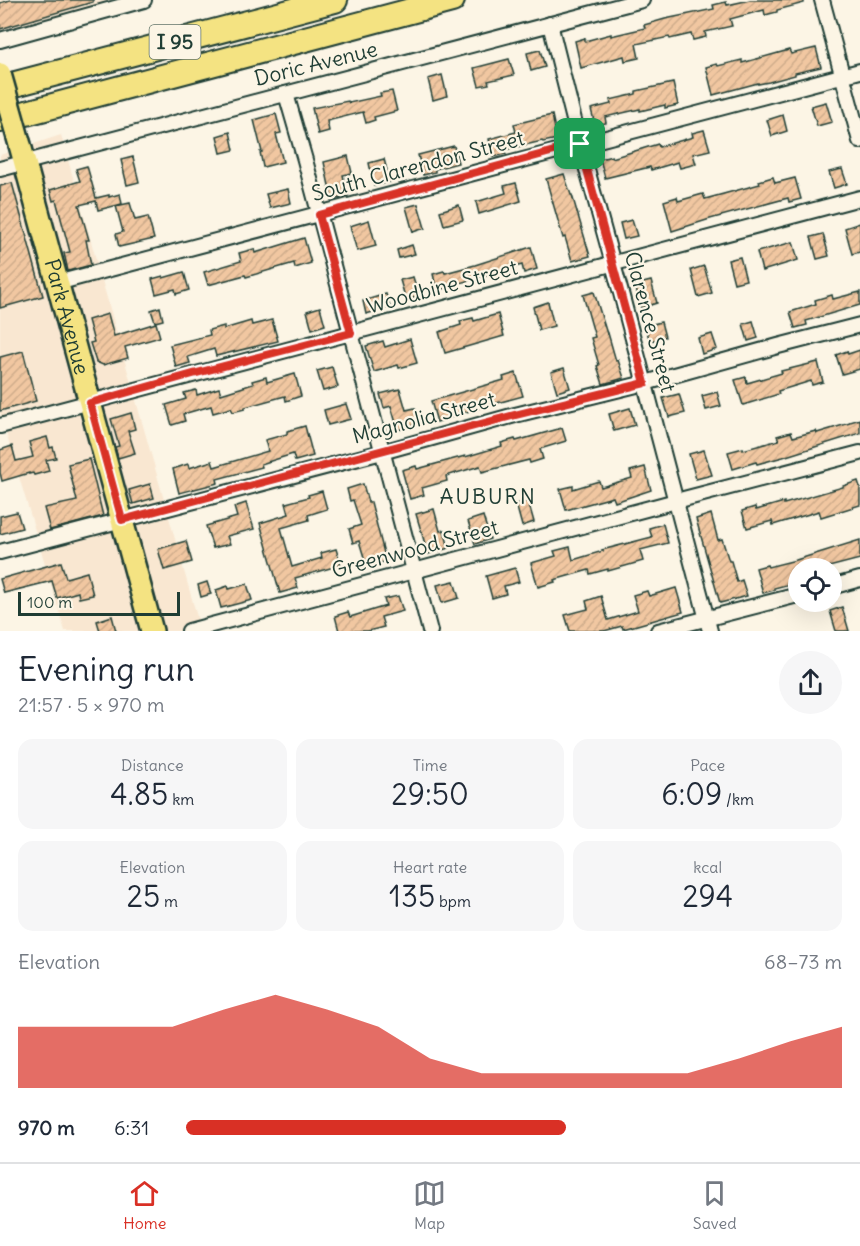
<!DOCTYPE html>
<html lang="en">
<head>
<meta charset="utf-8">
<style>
  :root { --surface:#fff; --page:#f6f6f7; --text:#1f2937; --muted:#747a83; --line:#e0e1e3; --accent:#d93025 }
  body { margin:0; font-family:Delius,sans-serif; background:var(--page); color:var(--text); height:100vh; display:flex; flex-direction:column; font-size:22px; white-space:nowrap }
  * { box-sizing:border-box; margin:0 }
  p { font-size:20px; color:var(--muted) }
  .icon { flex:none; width:33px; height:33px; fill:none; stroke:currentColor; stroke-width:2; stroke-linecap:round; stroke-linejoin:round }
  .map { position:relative; height:631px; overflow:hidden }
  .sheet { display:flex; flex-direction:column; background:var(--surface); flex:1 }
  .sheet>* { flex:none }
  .buttons { position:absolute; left:788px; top:558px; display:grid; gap:12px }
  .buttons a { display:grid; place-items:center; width:54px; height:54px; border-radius:50%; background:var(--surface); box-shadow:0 6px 24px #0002; font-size:30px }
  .scale { position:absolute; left:18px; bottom:15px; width:162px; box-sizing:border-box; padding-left:6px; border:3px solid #1f3d34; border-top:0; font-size:16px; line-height:21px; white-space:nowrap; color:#1f3d34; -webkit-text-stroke:4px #fcf5e5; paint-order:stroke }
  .pin { position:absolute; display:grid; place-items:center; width:51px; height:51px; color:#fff; margin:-26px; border-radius:12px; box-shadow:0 3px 9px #0006 }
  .round { display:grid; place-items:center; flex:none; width:63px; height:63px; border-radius:32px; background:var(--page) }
  .headline { display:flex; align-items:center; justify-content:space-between; height:102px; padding:0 18px }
  h1 { font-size:33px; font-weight:600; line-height:45px }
  .metrics { display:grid; grid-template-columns:repeat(3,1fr); gap:9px; height:102px; padding:6px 18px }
  .metrics div { display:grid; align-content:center; border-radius:15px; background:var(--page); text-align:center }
  .metrics b { font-size:30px; font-weight:600 }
  .metrics small { font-size:16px; font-weight:400 }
  .metrics p { font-size:16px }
  .chart { height:168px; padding:12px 18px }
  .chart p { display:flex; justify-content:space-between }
  .chart svg { width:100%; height:108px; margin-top:6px; fill:var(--accent); opacity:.7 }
  ul { padding:0 18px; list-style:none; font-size:20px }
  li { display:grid; grid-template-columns:96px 72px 1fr; align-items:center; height:45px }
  li i { height:15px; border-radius:8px; background:var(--accent) }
  .tab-bar { display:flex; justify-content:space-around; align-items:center; height:84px; border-top:2px solid var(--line); background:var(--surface); font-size:16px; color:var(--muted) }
  .tab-bar a { display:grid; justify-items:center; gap:3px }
  .tab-bar .on { color:var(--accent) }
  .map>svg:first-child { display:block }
  .built { fill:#f9e7d1 }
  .building { fill:url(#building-hatch); stroke:#1f3d34; stroke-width:1.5 }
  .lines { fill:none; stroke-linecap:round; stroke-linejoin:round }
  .street-casing { stroke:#1f3d34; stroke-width:18 }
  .primary-casing { stroke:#1f3d34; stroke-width:26 }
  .highway-casing { stroke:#1f3d34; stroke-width:28 }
  .street { stroke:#fcf5e5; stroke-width:14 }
  .primary { stroke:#f4e382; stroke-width:21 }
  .highway { stroke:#f4e382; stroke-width:24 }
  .primary-bridge-casing { stroke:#1f3d34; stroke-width:26; stroke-linecap:butt }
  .primary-bridge { stroke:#f4e382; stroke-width:21 }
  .route-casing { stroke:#fff; stroke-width:12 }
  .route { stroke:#d93025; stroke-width:8 }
  .labels { text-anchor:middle; stroke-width:4.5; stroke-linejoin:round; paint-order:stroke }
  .shield { fill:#fcf5e5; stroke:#617469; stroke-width:1.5 }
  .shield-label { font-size:20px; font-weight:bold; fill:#1f3d34 }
  .street-label { font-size:21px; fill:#1f3d34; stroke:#fcf5e5 }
  .neighbourhood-label { font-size:22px; letter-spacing:1.5px; fill:#1f3d34; stroke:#fcf5e5 }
</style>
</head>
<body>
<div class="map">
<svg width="860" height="631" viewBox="0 0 860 631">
  <defs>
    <pattern id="building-hatch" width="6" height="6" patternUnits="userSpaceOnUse" patternTransform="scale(1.5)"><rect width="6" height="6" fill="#f1c7a1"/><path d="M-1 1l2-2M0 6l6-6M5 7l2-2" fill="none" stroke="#ceac8b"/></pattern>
  </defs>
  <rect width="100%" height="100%" fill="#fcf5e5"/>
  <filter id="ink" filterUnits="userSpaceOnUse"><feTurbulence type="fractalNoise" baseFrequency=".0167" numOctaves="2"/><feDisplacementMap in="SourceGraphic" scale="12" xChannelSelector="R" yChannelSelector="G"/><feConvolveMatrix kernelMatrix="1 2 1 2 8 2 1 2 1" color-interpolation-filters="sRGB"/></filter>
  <g filter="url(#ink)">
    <g class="built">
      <path d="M0,0H143L0,39Z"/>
      <path d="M61,135L201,631H65L0,413V155Z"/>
    </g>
    <g class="building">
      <path d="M10,0H93V2L0,29V3Z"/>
      <path d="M750,0H804V3L777,10V12L765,15L764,10L730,19L732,26L705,32L706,37L693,40L691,34L670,39L669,37L636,44L639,58L625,61L624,56L581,68L575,41L585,38V41L611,34V36L645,28L644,25L665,19L714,9L713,5L726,2L727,5Z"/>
      <path d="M816,48L821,67L795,73V75L769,82L758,84V83L713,95L706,67L717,64L718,66L742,60V63L789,50L791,54Z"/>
      <path d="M540,50L545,67L531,71L527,53Z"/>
      <path d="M509,59L514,75L488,81L489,84L479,86L474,68Z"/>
      <path d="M442,75L447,96L433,100L428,79Z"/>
      <path d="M673,83L678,105L665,108V105L640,111V109L605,117L606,123L595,125L591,109L611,104L610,100L636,94V91Z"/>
      <path d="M392,91L397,111L374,117L375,120L366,123L363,112L327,121L329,131L318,134L312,108L348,101L349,103L381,96L380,93Z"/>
      <path d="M826,102L832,122L817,126L811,106Z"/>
      <path d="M276,114L281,133L276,134L283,162L263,167L260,152H262L254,120Z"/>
      <path d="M552,115L557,139L543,142L542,141L504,150L506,154L493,157L489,139L516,132L514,124Z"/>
      <path d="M783,115L787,131L772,136L767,120Z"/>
      <path d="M704,130L710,150L693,154L696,164L680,168L678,162L651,170L650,167L605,178L600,159L612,156V158L658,144L659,147L693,137L692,133Z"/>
      <path d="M230,132L234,150L221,153L217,136Z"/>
      <path d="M454,146L458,163L435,169V172L423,175L418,155Z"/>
      <path d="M348,156L352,173L343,175L348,196L332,200L324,162Z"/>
      <path d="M133,157L139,182L127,185L121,160Z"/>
      <path d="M384,159L390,182L374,186L369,163Z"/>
      <path d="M87,166L96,198L109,195V197L120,194L122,204L98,210L96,201L79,205L89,240H86L91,265L68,271L64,253L70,252L56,200L53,201L50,190L80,181L76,169Z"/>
      <path d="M842,169L847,184L834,188L829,172Z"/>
      <path d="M564,174L571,195H572L590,256L572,261L565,237L563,238L546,179Z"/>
      <path d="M773,177L775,183L795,178L801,199L789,202L788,198L710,219L672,231L664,201L677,197L678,201L703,194L705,199L760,184L759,181Z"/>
      <path d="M12,183L43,296L0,308V186Z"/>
      <path d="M516,183L521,201L479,214L476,202L506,193L504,186Z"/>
      <path d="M288,189L291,203L270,208L266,194Z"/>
      <path d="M130,203L135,220L148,217L154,239L119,247L116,234L123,232L116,206Z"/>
      <path d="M418,204L425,228L413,232L406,207Z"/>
      <path d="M459,205L463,220L444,225L440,211Z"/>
      <path d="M369,220L376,246L357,251L350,226Z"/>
      <path d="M632,220L637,236L624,239L620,223Z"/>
      <path d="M860,223V252L852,254L845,228Z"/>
      <path d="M823,234L829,256L817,259L811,237Z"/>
      <path d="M304,238L311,263L295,268L294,263L246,277L245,275L208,285L204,272L241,261L239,253L254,249L255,253Z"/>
      <path d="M793,242L798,260L762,271L757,252Z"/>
      <path d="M412,245L415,254L399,258L397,250Z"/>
      <path d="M531,247L537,269L524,273L522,265L449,286V287L437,291L433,274L444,271L445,273L475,265Z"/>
      <path d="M740,257L746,280L734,283L728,260Z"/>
      <path d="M704,266L712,293L698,297L691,270Z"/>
      <path d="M184,272L189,290L176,294L175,289L156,294L152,279L163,276V278Z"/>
      <path d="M413,277L419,296L406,300L400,280Z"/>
      <path d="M651,281L657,303L641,308L635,285Z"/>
      <path d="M594,292L607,334L608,333L616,361L618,360L624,378L603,384L597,366L599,365L591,338L595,337L583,295Z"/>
      <path d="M860,292V305L806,321L807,325L795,328L790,312L816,304L815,300L832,295L833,299Z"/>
      <path d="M386,294L390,307L366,314L363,301Z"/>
      <path d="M548,302L554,326L539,330L533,307Z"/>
      <path d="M160,307L163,320L155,322L151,310Z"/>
      <path d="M320,307L325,325L312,329L307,311Z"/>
      <path d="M108,314L114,336L156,323L160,337L125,347L128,358L103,365L96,362L90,343L94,342L88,320Z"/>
      <path d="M498,314L504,336L445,353L439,332L461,325L460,321L473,318L474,321Z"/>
      <path d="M272,320L278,341L216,356L214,349L188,357L190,363L176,367L170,345L210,335L209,330L224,326V329L251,321L252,325Z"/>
      <path d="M753,321L758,338L748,341L743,324Z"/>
      <path d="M661,322L665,337L650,341L645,326Z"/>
      <path d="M712,334L717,349L702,354L698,338Z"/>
      <path d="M410,339L417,363L399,368L398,365L374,372L366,346L383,341L385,347Z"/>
      <path d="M860,350V369L842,374L836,355L847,351L848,354Z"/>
      <path d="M23,351L36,401L0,411V357Z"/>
      <path d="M818,362L823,382L812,385L811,381L778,391L779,394L743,405L735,380L746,377L747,383L782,373L781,371Z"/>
      <path d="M332,367L338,387L323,391L317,371Z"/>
      <path d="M564,368L570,388L557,392L551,372Z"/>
      <path d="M516,373L523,396L475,409L437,422L431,401L504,380L503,377Z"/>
      <path d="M295,374L301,396L286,401L285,396L245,407V409L233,412L231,408L213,413L211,406L183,414L185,421L172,425L166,405L186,399L184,393L196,390L197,395L219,388L221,394L253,384L252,381L266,377L267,382Z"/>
      <path d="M400,389L406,410L415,408L420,423L398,430L391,406L384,408L380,394Z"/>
      <path d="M717,392L721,406L706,410L702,396Z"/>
      <path d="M679,394L685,413L669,417L663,398Z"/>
      <path d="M346,404L351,419L328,425L324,410Z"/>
      <path d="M630,408L635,425L614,431L609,414Z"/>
      <path d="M131,413L135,429L128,431L135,453L118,458L115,447L119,446L111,419Z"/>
      <path d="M860,419V433L783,457L757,464L756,462L733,469L728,452L743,448V450L779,440L777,436L791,432L793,437L816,431L817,433L850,423V422Z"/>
      <path d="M305,426L313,456L295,461L293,454L261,464L262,467L217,479L218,483L179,493L173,469L188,464L189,468L212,461L214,467L268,451L265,440L287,434V431Z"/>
      <path d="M562,428L566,441L540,449L543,459L530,463L529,460L482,472L480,466L446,476L447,481L422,488L424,495L410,499L402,470L416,466L417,469L465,456V457L502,446L501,443L515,439L516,441Z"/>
      <path d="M47,437L50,448L53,447L56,458L46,460L49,471L34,475L33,473L29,474V473L2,481L0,473V450L12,446L16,461L33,457L29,442Z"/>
      <path d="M704,450L712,475L696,479L689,454Z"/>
      <path d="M89,459L103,516L50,530L44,508L77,501L68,464Z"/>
      <path d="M645,467L651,490L615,502L613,497L566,510L560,489L573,486V489L599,481L601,487L632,478L630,471Z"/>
      <path d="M858,481L860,487V505L821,517L819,511L773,525L772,521L747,528L742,511L755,507L756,510L784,502V504L843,487V486Z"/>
      <path d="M150,484L154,498L133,504L129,490Z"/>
      <path d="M363,484L368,502H371L386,561L367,567L359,541L353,543L349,529L361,525L353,500L350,501L347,489Z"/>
      <path d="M322,491L327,509L308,515L309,520L281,528L292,567L322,558L321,553L336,549L341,565L295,578L298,588L280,593L260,523L289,514L286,503L309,497L308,495Z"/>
      <path d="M528,501L534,522L522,526L516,504Z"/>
      <path d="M246,503L254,529L227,536L230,544L213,548L206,526L237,517L234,507Z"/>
      <path d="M434,509L440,531L444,530L449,548L428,554L416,514Z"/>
      <path d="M17,512L22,528L0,534V516Z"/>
      <path d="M711,514L718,540L722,539L729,561H731L737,582L742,580L747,596L720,603L696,519Z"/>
      <path d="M483,516L490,539L475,544L468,521Z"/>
      <path d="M663,524L668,543L640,550L643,561L608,571V569L590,574L589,570L554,580L555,582L538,587L531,563L556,556L554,551L570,547L573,560L603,551L602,550L652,537L649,528Z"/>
      <path d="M860,540V559L825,568H798V582L774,588V590L763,593L756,568L767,565L768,567L796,560Z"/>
      <path d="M186,541L192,562L164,570L158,549Z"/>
      <path d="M61,562L66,578L87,572L93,595L79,598L78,592L57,598L52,581L4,593L0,579Z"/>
      <path d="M515,568L519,582L504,586L506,594L492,598L486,576Z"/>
      <path d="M454,581L459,598L442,603L437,585Z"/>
      <path d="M207,582L211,594L201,597L198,585Z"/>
      <path d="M247,584L252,600L221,608L216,590L228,586L229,589Z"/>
      <path d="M676,588L683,612L623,629L622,626L604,631H570L565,615L588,609L586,601L601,596L608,620L638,611L633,595L647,591L649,596Z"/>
      <path d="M398,596L403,611L381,617L384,627L368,631H339L335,616L348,612L350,617L386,606L384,599Z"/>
      <path d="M842,607L849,631H836L830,611Z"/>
      <path d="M112,616L116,631H100L97,621Z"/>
    </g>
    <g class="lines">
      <g class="street-casing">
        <g id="street">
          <path d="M822,0L860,141"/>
          <path d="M550,24L580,144L621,293L710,631"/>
          <path d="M0,40L144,0"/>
          <path d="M286,94L305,160L430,631"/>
          <path d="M0,169L642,0"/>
          <path d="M57,283C325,213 592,141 860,71"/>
          <path d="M0,426L860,198"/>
          <path d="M0,552L382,452L515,415L645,383L778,346L860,325"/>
          <path d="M831,587L860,579"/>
          <path d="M189,631L676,501L860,453"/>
          <path d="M658,631L798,595"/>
        </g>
      </g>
      <g class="primary-casing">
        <g id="primary">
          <path id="s1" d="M20,145L152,631"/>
        </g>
      </g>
      <g class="highway-casing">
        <g id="highway">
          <path d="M0,88L335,0"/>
          <path d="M0,120L452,0"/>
        </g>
      </g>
      <use href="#street" class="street"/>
      <use href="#primary" class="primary"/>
      <use href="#highway" class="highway"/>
      <g class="primary-bridge-casing">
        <path id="primary-bridge" d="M0,74L20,145"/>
      </g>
      <use href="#primary-bridge" class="primary-bridge"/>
    </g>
  </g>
  <g class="lines" filter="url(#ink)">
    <g class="route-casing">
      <path id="route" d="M580,144L645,383L515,415L122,520L90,403L193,374L351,333L319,215Z"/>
    </g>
    <use href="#route" class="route"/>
  </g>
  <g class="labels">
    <rect class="shield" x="149.5" y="25" width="51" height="34" rx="4.5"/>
    <g class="shield-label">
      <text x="175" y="49">I 95</text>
    </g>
    <g class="street-label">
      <text transform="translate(316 64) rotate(-14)" y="7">Doric Avenue</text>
      <text transform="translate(418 166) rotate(-15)" y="7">South Clarendon Street</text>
      <text transform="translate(442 287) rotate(-15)" y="7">Woodbine Street</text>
      <text dy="7" stroke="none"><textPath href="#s1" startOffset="178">Park Avenue</textPath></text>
      <text transform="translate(650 322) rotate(75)" y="7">Clarence Street</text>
      <text transform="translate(424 418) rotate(-15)" y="7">Magnolia Street</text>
      <text transform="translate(415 549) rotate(-15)" y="7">Greenwood Street</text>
    </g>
    <g class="neighbourhood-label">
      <text x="488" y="504">AUBURN</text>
    </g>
  </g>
</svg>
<div class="buttons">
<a><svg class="icon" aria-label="locate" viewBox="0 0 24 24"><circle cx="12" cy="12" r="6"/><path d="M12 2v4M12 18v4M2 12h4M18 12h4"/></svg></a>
</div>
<div class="scale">100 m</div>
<div class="pin" style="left:580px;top:144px;background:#1e9e55"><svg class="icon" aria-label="arrive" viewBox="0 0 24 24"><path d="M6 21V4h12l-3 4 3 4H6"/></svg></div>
</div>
<section class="sheet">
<div class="headline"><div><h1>Evening run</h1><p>21:57 · 5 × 970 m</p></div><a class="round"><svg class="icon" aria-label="share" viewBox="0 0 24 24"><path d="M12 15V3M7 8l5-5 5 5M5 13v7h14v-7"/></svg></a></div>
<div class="metrics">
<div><p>Distance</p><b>4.85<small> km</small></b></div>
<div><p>Time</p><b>29:50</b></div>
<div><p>Pace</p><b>6:09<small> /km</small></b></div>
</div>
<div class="metrics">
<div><p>Elevation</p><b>25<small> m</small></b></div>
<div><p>Heart rate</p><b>135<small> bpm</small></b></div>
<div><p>kcal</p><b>294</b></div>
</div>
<div class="chart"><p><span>Elevation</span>68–73 m</p>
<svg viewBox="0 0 160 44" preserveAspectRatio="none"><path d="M0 44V19L10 19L20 19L30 19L40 12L50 6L60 12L70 19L80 32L90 38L100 38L110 38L120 38L130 38L140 32L150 25L160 19V44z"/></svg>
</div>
<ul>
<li><b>970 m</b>6:31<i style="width:58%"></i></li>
</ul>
</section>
<nav class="tab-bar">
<a class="on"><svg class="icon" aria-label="home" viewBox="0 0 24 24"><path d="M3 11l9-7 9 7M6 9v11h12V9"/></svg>Home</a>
<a><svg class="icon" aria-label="map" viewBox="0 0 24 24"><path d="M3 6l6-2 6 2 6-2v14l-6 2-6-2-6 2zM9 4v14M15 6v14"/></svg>Map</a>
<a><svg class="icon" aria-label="saved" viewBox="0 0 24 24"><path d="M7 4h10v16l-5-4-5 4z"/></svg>Saved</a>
</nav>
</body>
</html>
